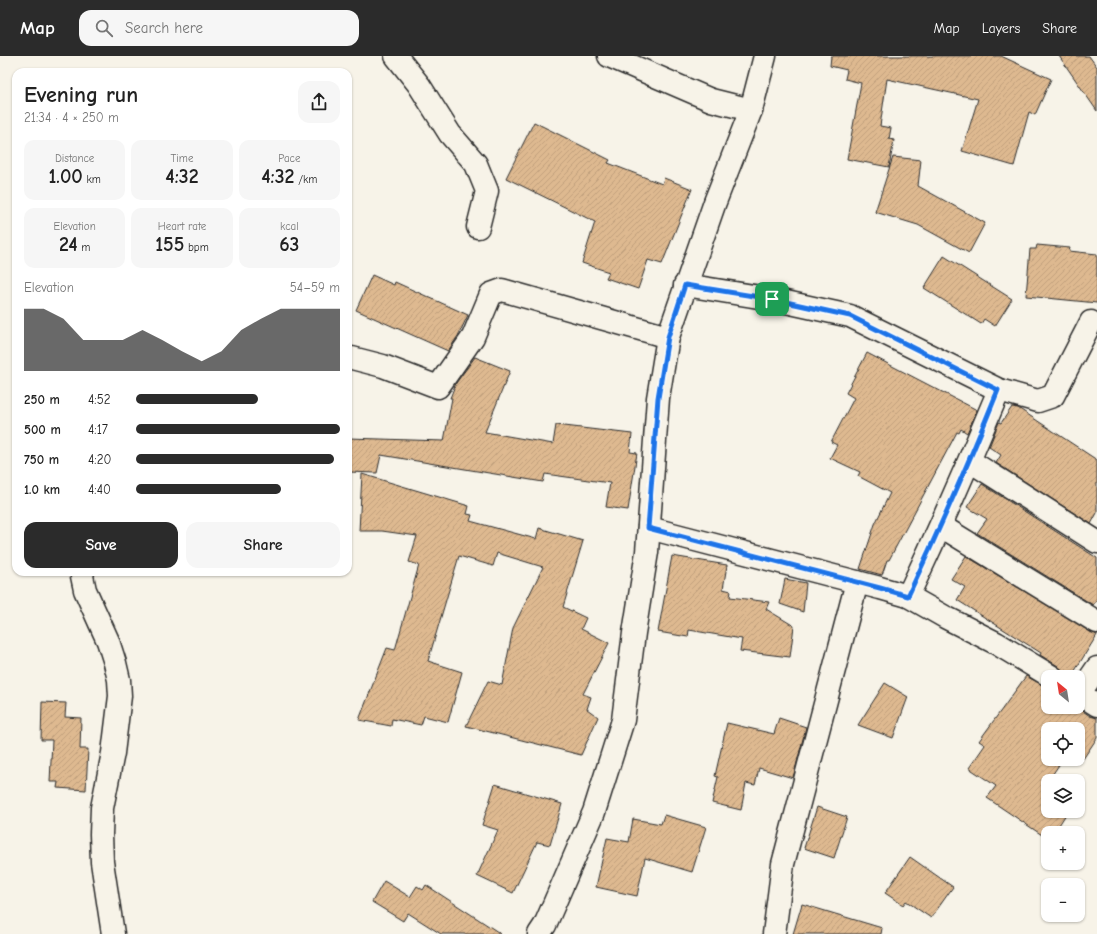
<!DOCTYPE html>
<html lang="en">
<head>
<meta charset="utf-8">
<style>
  :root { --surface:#fff; --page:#f6f6f6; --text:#222; --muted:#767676; --accent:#2b2b2b }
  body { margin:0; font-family:"Comic Neue",sans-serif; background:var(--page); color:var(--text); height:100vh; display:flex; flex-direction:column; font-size:15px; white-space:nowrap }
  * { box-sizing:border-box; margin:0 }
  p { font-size:13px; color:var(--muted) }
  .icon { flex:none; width:22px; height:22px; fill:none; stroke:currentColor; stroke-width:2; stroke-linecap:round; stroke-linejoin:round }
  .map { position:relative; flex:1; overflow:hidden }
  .drawer { position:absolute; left:12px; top:12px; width:340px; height:508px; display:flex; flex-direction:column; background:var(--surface); border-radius:12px; box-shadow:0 1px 3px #0004 }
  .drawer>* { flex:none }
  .needle { width:26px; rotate:330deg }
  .buttons { position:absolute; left:1041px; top:614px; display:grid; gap:8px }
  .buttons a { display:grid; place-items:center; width:44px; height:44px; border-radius:8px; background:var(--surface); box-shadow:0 1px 3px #0004; font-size:20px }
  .pin { position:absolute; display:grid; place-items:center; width:34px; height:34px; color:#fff; margin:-17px; border-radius:8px; box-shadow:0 2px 6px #0006 }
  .round { display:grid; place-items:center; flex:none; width:42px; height:42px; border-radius:12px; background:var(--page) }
  .summary { display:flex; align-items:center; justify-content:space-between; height:68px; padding:0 12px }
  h1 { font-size:22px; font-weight:700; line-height:30px }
  .metrics { display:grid; grid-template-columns:repeat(3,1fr); gap:6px; height:68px; padding:4px 12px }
  .metrics div { display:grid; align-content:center; border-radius:10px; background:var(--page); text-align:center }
  .metrics b { font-size:20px; font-weight:700 }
  .metrics small { font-size:11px; font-weight:400 }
  .metrics p { font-size:11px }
  .chart { height:112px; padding:8px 12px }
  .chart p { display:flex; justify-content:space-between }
  .chart svg { width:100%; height:72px; margin-top:4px; fill:var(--accent); opacity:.7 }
  .action { display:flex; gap:8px; margin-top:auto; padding:8px 12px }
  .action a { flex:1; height:46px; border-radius:12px; background:var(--accent); color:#fff; font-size:16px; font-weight:700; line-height:46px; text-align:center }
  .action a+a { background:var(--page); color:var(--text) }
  ul { padding:0 12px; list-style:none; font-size:13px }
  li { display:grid; grid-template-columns:64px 48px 1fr; align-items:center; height:30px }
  li i { height:10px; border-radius:5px; background:var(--accent) }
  header { display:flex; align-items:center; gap:24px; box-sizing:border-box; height:56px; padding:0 20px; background:var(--accent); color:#fff }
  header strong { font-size:19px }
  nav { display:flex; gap:22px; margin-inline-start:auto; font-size:14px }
  .search { width:280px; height:36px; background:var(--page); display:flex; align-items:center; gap:10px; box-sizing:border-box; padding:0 14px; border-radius:12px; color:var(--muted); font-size:15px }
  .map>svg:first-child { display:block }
  .building { fill:url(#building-hatch); stroke:#2b2b2b }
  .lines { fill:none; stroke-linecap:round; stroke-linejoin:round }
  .minor-casing { stroke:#2b2b2b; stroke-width:25 }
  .minor { stroke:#f7f3e8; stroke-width:22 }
  .route-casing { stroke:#fff; stroke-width:8 }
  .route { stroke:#1a73e8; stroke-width:5 }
</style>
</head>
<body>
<header>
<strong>Map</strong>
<div class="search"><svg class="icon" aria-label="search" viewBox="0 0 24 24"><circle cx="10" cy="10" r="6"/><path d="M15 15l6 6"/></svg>Search here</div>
<nav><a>Map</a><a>Layers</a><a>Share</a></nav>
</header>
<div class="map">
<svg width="1097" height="878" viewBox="0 0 1097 878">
  <defs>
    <pattern id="building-hatch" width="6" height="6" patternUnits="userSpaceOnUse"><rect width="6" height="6" fill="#deb990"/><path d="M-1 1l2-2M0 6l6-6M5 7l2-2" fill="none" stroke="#bf9f7c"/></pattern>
  </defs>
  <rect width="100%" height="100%" fill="#f7f3e8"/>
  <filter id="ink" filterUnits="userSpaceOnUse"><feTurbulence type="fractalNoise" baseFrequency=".025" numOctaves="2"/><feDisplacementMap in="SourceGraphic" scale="8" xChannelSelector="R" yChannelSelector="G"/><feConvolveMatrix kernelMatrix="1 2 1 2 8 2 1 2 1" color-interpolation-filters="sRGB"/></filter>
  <g filter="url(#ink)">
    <g class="building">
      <path d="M831,0H1001L1051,23L1035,59L1029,56L1014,110L962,95L978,43L887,23L880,70L891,72L889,83L894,84L889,111L847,103L861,27L845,23L847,14L830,10Z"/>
      <path d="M1059,0H1089L1097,11V55Z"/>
      <path d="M534,66L610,104L608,107L662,128L664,122L692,133L662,208L648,204L638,233L606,222L609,216L582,207L595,166L506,122Z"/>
      <path d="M893,101L921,104L918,130L985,167L969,197L918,169L875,156Z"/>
      <path d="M1037,189L1070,192L1069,195L1097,198V247L1026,240L1030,193H1036Z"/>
      <path d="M944,200L1012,243L995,270L984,263L981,268L924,232Z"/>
      <path d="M372,219L394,229L395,226L468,259L458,280L448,295L356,254Z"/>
      <path d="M867,297L977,354L967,377L961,373L959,377L957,376L889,504H887L882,519L860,513L875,468L890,437L858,420L860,416L830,402L837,389L831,386L854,342L846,337Z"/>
      <path d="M475,301L510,315L485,376L553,388L556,369L632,378L630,396L637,397L628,454L606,451L610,427L545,418L543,426L381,399L377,417L348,416V382L444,385L452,342H450L456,327Z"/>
      <path d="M1012,351L1018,352L1097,404V457L1091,468L996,407L1001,399L989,391L999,366L1001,367Z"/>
      <path d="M362,418L469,450L467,458L472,459L470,465L536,483L539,472L583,485L563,551L586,562L581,573L609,587L583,638L591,641L587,653L598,661L581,699L466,670L488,625L502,629L513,572L543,511L497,497L493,510L459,500L428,605L462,616L448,666L424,660L421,669L392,663L391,670L359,664L387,592L395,594L419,509L409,506L417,480L382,475H359Z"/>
      <path d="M982,428L1097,502V544L1093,549L977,477L987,463L967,451Z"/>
      <path d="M672,500L727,509L723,533L731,535L730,541L769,546L766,553L794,570L790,601L740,595L742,583L689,574L688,581L658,576Z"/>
      <path d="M966,500L1097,579L1071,621H1064L1063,615L1058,610L1040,599L1041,597L957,544L965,531L951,523Z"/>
      <path d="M785,523L806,527L803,556L780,548Z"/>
      <path d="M1026,620L1048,632V651H1077L1090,660L1097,662V682L1083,703L1078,700V673H1048V703H1063L1048,725V755H1068L1054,777H1048V783L987,742L996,730L969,712L985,689L979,685Z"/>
      <path d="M885,627L908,641L893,682L858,669Z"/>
      <path d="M42,646L66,647L65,661L81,662L80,693H88L86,734L57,732L58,726H50L52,684H41Z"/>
      <path d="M779,662L806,671L793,722L759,712L755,729L746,727L741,754L712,747L718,721L715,720L727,667L774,678Z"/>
      <path d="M495,728L562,748L550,789L537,786L513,837L477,820L498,774L482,769Z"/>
      <path d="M817,751L847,761L834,802L804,792Z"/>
      <path d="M664,759L706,771L692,816L645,802L637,840L596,831L607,782L629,786L633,763L661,768Z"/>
      <path d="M910,801L953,831L931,862L906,845L903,849L885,837Z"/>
      <path d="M384,825L410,841L417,830L423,834L426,829L501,878H441L408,857L403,865L372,846Z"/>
      <path d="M802,848L882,872L881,878H793Z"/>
    </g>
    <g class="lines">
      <g class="minor-casing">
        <g id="minor">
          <path d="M396,0L419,29L450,78L476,108L487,135L478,171"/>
          <path d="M609,0L711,44L751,54"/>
          <path d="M685,229L772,243L850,260L999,334L1038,345L1053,340L1091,266"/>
          <path d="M348,302H352L383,310L438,331L473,281L491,238L502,234L668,281"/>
          <path d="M970,405L1097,486"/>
          <path d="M941,470L1097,566"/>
          <path d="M649,472L880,532L908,540L945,561L996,587L1052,621"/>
          <path d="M83,516L82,520L85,534L108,585L115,607L119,624L120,640L113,697L102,752L101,778L102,806L113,878"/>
          <path d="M908,540C940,472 970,404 999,334"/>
          <path d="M1078,637L1097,649"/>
          <path d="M1079,638L1097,612"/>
          <path d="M539,878L545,869L594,756L623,664L634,577L647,496L658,342L668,281L715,146L751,54L765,0"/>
          <path d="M774,878L783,808L857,526"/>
        </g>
      </g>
      <use href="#minor" class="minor"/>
    </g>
  </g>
  <g class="lines" filter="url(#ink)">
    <g class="route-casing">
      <path id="route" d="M685,229L772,243L850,260L998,334C970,404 940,472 908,540L880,532L648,472L658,342L668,281Z"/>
    </g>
    <use href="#route" class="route"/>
  </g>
</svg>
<div class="buttons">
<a><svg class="needle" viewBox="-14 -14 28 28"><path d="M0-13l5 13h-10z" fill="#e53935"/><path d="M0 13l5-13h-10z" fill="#767676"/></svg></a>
<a><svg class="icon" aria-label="locate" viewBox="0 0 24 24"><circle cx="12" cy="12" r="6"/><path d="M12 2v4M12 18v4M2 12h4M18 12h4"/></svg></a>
<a><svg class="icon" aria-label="layers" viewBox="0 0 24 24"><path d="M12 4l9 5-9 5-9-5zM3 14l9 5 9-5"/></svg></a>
<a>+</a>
<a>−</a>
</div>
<div class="pin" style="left:772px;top:243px;background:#1e9e55"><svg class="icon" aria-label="arrive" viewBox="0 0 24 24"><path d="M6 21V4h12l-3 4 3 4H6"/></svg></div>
<section class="drawer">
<div class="summary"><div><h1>Evening run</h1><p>21:34 · 4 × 250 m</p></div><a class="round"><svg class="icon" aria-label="share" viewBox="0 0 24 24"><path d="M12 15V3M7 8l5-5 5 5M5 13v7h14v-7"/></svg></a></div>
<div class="metrics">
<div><p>Distance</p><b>1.00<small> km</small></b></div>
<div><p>Time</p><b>4:32</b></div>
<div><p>Pace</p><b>4:32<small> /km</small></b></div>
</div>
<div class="metrics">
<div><p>Elevation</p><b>24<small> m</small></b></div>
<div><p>Heart rate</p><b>155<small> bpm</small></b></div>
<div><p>kcal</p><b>63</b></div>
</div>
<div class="chart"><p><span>Elevation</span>54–59 m</p>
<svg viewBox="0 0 160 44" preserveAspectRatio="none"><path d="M0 44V6L10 6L20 12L30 25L40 25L50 25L60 19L70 25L80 32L90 38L100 32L110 19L120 12L130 6L140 6L150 6L160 6V44z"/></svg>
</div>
<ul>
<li><b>250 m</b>4:52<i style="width:60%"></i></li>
<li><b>500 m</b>4:17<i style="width:100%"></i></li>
<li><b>750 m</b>4:20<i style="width:97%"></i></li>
<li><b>1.0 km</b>4:40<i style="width:71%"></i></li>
</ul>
<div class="action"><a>Save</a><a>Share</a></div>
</section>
</div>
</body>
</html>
